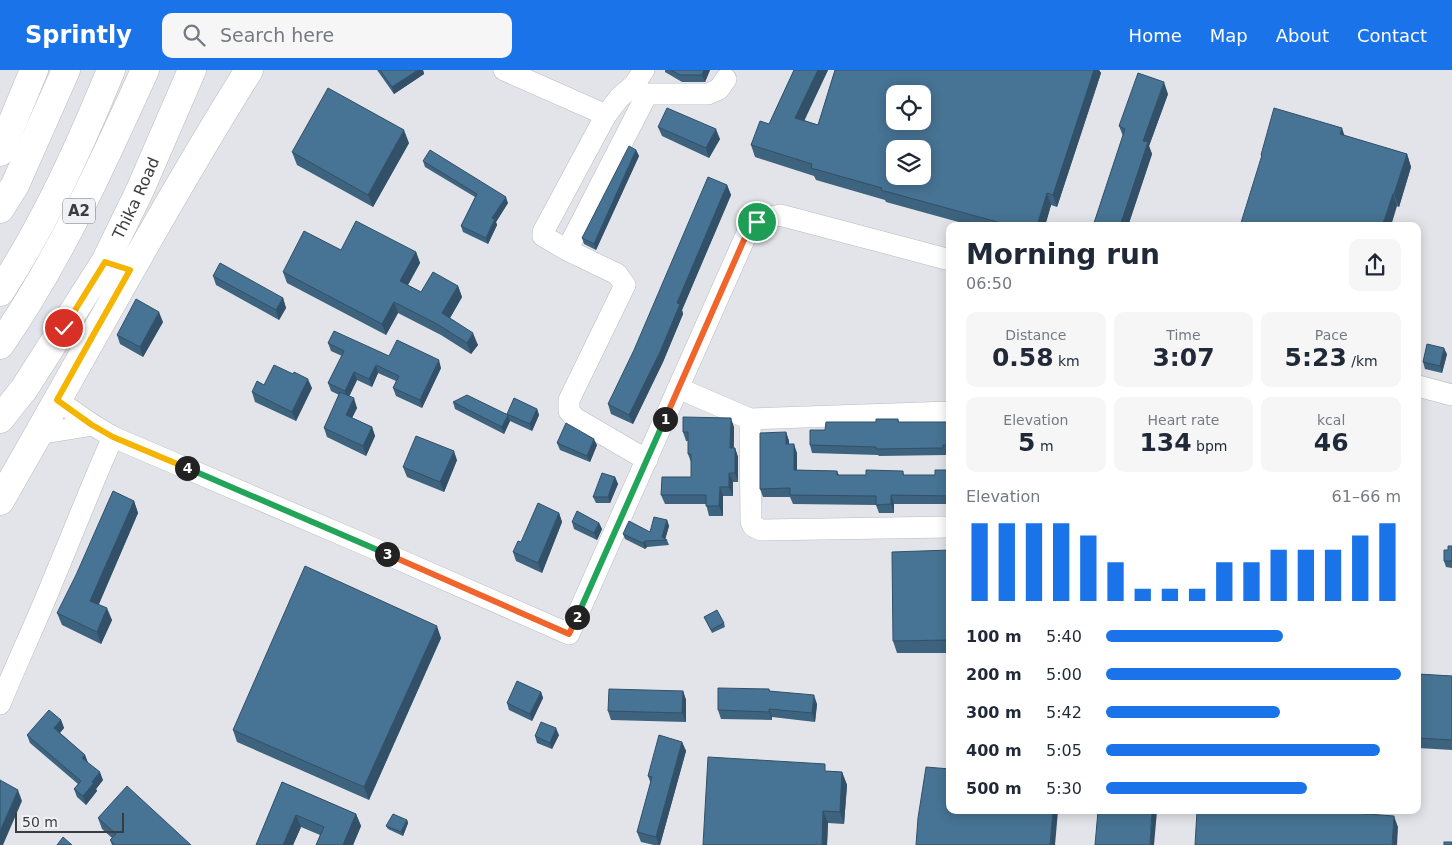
<!DOCTYPE html>
<html lang="en">
<head>
<meta charset="utf-8">
<style>
  :root { --surface:#fff; --page:#f6f6f7; --text:#1f2937; --muted:#747a83; --accent:#1a73e8 }
  body { margin:0; font-family:"DejaVu Sans",sans-serif; background:var(--page); color:var(--text); height:100vh; display:flex; flex-direction:column; font-size:19px; white-space:nowrap }
  * { box-sizing:border-box; margin:0 }
  p { font-size:16px; color:var(--muted) }
  .icon { flex:none; width:28px; height:28px; fill:none; stroke:currentColor; stroke-width:2; stroke-linecap:round; stroke-linejoin:round }
  .map { position:relative; flex:1; overflow:hidden }
  .side { position:absolute; left:946px; top:152px; width:475px; height:592px; display:flex; flex-direction:column; background:var(--surface); border-radius:10px; box-shadow:0 2px 12px #0003 }
  .side>* { flex:none }
  .buttons { position:absolute; left:886px; top:15px; display:grid; gap:10px }
  .buttons a { display:grid; place-items:center; width:45px; height:45px; border-radius:10px; background:var(--surface); box-shadow:0 2px 12px #0003; font-size:25px }
  .scale { position:absolute; left:15px; bottom:12px; width:109px; box-sizing:border-box; padding-left:5px; border:2px solid #3b3c3e; border-top:0; font-size:14px; line-height:18px; white-space:nowrap; color:#3b3c3e; -webkit-text-stroke:4px #eff1f6; paint-order:stroke }
  .pin { position:absolute; display:grid; place-items:center; width:42px; height:42px; color:#fff; margin:-21px; border:2px solid #fff; border-radius:50%; box-shadow:0 1px 5px #0007 }
  .km { position:absolute; width:25px; height:25px; margin:-12px; border-radius:50%; background:#222; color:#fff; font-size:14px; line-height:25px; text-align:center }
  .round { display:grid; place-items:center; flex:none; width:52px; height:52px; border-radius:10px; background:var(--page) }
  .overview { display:flex; align-items:center; justify-content:space-between; height:85px; padding:0 20px }
  h1 { font-size:28px; font-weight:700; line-height:38px }
  .figures { display:grid; grid-template-columns:repeat(3,1fr); gap:8px; height:85px; padding:5px 20px }
  .figures div { display:grid; align-content:center; border-radius:10px; background:var(--page); text-align:center }
  .figures b { font-size:25px; font-weight:700 }
  .figures small { font-size:14px; font-weight:400 }
  .figures p { font-size:14px }
  .chart { height:140px; padding:10px 20px }
  .chart p { display:flex; justify-content:space-between }
  .chart svg { width:100%; height:90px; margin-top:5px; stroke:var(--accent); stroke-width:6 }
  ul { padding:0 20px; list-style:none; font-size:16px }
  li { display:grid; grid-template-columns:80px 60px 1fr; align-items:center; height:38px }
  li i { height:12px; border-radius:6px; background:var(--accent) }
  header { display:flex; align-items:center; gap:30px; box-sizing:border-box; height:70px; padding:0 25px; background:var(--accent); color:#fff }
  header strong { font-size:24px }
  nav { display:flex; gap:28px; margin-inline-start:auto; font-size:18px }
  .search { width:350px; height:45px; background:var(--page); display:flex; align-items:center; gap:12px; box-sizing:border-box; padding:0 18px; border-radius:10px; color:var(--muted); font-size:19px }
  .map>svg:first-child { display:block }
  .lines { fill:none; stroke-linecap:round; stroke-linejoin:round }
  .minor-casing { stroke:#b9bbc0; stroke-width:22 }
  .major-casing { stroke:#b9bbc0; stroke-width:29 }
  .highway-casing { stroke:#b9bbc0; stroke-width:29 }
  .minor { stroke:#fff; stroke-width:21 }
  .major { stroke:#fff; stroke-width:28 }
  .highway { stroke:#fff; stroke-width:28 }
  .wall { fill:#3d637f }
  .shaded-wall { fill:#325068 }
  .building { fill:#477394; stroke:#325068; fill-rule:evenodd }
  .split-1-casing { stroke:#fff; stroke-width:10 }
  .split-2-casing { stroke:#fff; stroke-width:10 }
  .split-3-casing { stroke:#fff; stroke-width:10 }
  .split-4-casing { stroke:#fff; stroke-width:10 }
  .split-5-casing { stroke:#fff; stroke-width:10 }
  .split-6-casing { stroke:#fff; stroke-width:10 }
  .split-1 { stroke:#f0652b; stroke-width:6 }
  .split-2 { stroke:#22a559; stroke-width:6 }
  .split-3 { stroke:#f0652b; stroke-width:6 }
  .split-4 { stroke:#22a559; stroke-width:6 }
  .split-5 { stroke:#f5b400; stroke-width:6 }
  .split-6 { stroke:#f5b400; stroke-width:6 }
  .labels { text-anchor:middle; stroke-width:5; stroke-linejoin:round; paint-order:stroke }
  .shield { fill:#eff1f6; stroke:#717275; stroke-width:1 }
  .shield-label { font-size:15px; font-weight:bold; fill:#3b3c3e }
  .street-label { font-size:16px; fill:#3b3c3e; stroke:#eff1f6 }
</style>
</head>
<body>
<header>
<strong>Sprintly</strong>
<div class="search"><svg class="icon" aria-label="search" viewBox="0 0 24 24"><circle cx="10" cy="10" r="6"/><path d="M15 15l6 6"/></svg>Search here</div>
<nav><a>Home</a><a>Map</a><a>About</a><a>Contact</a></nav>
</header>
<div class="map">
<svg width="1452" height="775" viewBox="0 0 1452 775">
  <rect width="100%" height="100%" fill="#e2e4e9"/>
  <g class="lines">
    <g class="minor-casing">
      <g id="minor">
        <path d="M504,0L606,45"/>
        <path d="M567,180L543,166V162L606,45L620,27L634,15L644,0"/>
        <path d="M1418,316L1452,325"/>
        <path d="M678,318L750,349L950,342"/>
        <path d="M57,330L93,355L113,367L359,472L569,564L747,163C758,151 763,148 780,145L950,190"/>
        <path d="M750,349L751,451L753,456L761,460L950,457"/>
        <path d="M38,364L93,355"/>
        <path d="M647,390L575,348L569,341V330L625,215L617,204L567,180L647,24H708L719,19L726,9"/>
        <path d="M0,634C17,592 37,551 54,508C74,461 92,413 113,367"/>
      </g>
    </g>
    <g class="major-casing">
      <g id="major">
        <path d="M0,82L34,0"/>
        <path d="M0,139L15,115L66,0"/>
        <path id="s1" d="M0,349L24,319L105,192L140,120L192,0"/>
        <path d="M0,431C83,287 161,141 249,0"/>
      </g>
    </g>
    <g class="highway-casing">
      <g id="highway">
        <path d="M0,222C45,153 80,76 111,0"/>
        <path d="M0,275C59,190 102,95 145,0"/>
      </g>
    </g>
    <use href="#minor" class="minor"/>
    <use href="#major" class="major"/>
    <use href="#highway" class="highway"/>
  </g>
  <g class="wall">
    <path d="M377,0H423L424,4L394,24Z"/>
    <path d="M665,0H710L705,12H682L665,2Z"/>
    <path d="M794,0H828L804,50L818,55L835,0H1099L1101,3L1057,137L1051,135L1045,156H973L886,132L885,130L816,110L814,106L755,87L751,75L769,54Z"/>
    <path d="M1168,24L1149,76L1152,84L1128,156H1093L1123,66L1119,56Z"/>
    <path d="M658,57L720,69L709,88L662,66Z"/>
    <path d="M1345,66L1407,84L1411,97L1399,137L1261,87V85Z"/>
    <path d="M409,73L373,137L297,95L292,82Z"/>
    <path d="M636,80L639,86L596,180L584,174L582,168Z"/>
    <path d="M423,91L508,133L496,152L497,155L488,174L463,162L461,156L475,127L425,97Z"/>
    <path d="M727,115L731,125L682,240L683,244L663,292L633,354L611,344L608,334Z"/>
    <path d="M341,180L416,182L420,193L408,215L421,222L458,216L462,227L450,248L478,275L471,284L441,265L398,243L386,265L287,213L283,202Z"/>
    <path d="M213,206L283,228L286,238L279,250L216,215Z"/>
    <path d="M163,252L143,287L120,274L117,265Z"/>
    <path d="M328,273L441,298L422,338L396,326L393,318L396,311L378,303L372,317L357,310L349,326L357,338L352,348L372,357L375,366L366,386L327,367L324,358L339,325L331,321L328,313L342,286L331,281Z"/>
    <path d="M1447,284L1442,303L1425,299L1423,292Z"/>
    <path d="M264,315L312,318L296,351L255,332L252,322Z"/>
    <path d="M453,332L507,344L537,339L539,345L532,361L510,351L504,364L455,339Z"/>
    <path d="M898,349L899,352H950V383H946V385L879,386L878,385L812,383L810,375L825,360Z"/>
    <path d="M734,357V378H735L738,387V412H733V426H723V446H709L706,434H665L661,425L691,407V392L688,384V371H686L683,362Z"/>
    <path d="M786,362L789,371V374L797,383V400L837,401L839,405H866L903,401L904,405H935L950,400V434H894V443H879L876,435L793,434L790,427H763L760,419Z"/>
    <path d="M557,373L597,375L590,392L560,380Z"/>
    <path d="M457,390L444,422L407,407L403,397Z"/>
    <path d="M615,407L618,414L610,433H596L593,427Z"/>
    <path d="M134,431L138,443L99,534L112,550L101,574L62,555L57,543Z"/>
    <path d="M559,443L562,452L542,503L516,491L513,482L521,472Z"/>
    <path d="M667,450L669,456L665,469L667,470L669,475L647,477L645,479L625,469L623,464L650,462Z"/>
    <path d="M572,452L599,453L602,459L597,470L574,459Z"/>
    <path d="M1452,476V498L1446,497L1444,491L1448,480Z"/>
    <path d="M950,480V583H897L893,571Z"/>
    <path d="M706,550L724,553L725,557L712,563Z"/>
    <path d="M441,568L369,730L237,672L233,660Z"/>
    <path d="M1418,604L1452,606V680L1418,678Z"/>
    <path d="M769,619L770,621L817,634L815,652L772,647V650L721,649L718,640Z"/>
    <path d="M683,621L686,630V652L611,650L608,641Z"/>
    <path d="M541,622L543,628L532,651L509,640L507,633Z"/>
    <path d="M61,650L64,658L60,663L85,685L88,693L103,710L96,719L97,721L86,735L77,727L74,719L78,714L30,673L27,665Z"/>
    <path d="M559,665L552,679L537,673L535,666Z"/>
    <path d="M682,672L686,681L660,775H654L641,772L637,762L651,714L648,706Z"/>
    <path d="M828,701L842,702L847,715L844,754L828,753L827,775H703Z"/>
    <path d="M282,712L356,744L361,756L353,775H316L320,765L301,757L293,775H256Z"/>
    <path d="M98,748L191,775H112L110,770L112,768L102,759Z"/>
    <path d="M407,750L408,753L403,766L388,759L386,756Z"/>
  </g>
  <g class="shaded-wall">
    <path d="M418,0H423L424,4L394,24L392,17Z"/>
    <path d="M704,0H710L705,12L702,5Z"/>
    <path d="M818,0H828L800,60L795,48Z"/>
    <path d="M1094,0H1099L1101,3L1057,137L1053,125Z"/>
    <path d="M1164,12L1168,24L1149,76L1152,84L1128,156H1120L1143,71Z"/>
    <path d="M1342,58L1346,70L1340,64Z"/>
    <path d="M716,59L720,69L709,88L706,78Z"/>
    <path d="M404,60L409,73L373,137L368,125Z"/>
    <path d="M636,80L639,86L596,180L594,174Z"/>
    <path d="M1407,84L1411,97L1399,137L1394,124Z"/>
    <path d="M727,115L731,125L682,240L683,244L663,292L633,354L629,345Z"/>
    <path d="M1047,123L1051,135L1045,156H1037Z"/>
    <path d="M1393,124L1397,136L1391,156H1382Z"/>
    <path d="M506,127L508,133L496,152L497,155L488,174L486,168L492,148Z"/>
    <path d="M416,182L420,193L404,222L400,211Z"/>
    <path d="M458,216L462,227L446,255L442,243Z"/>
    <path d="M283,228L286,238L279,250L276,240Z"/>
    <path d="M394,232L398,243L386,265L382,254Z"/>
    <path d="M159,242L163,252L143,287L140,277Z"/>
    <path d="M473,263L478,275L471,284L467,273Z"/>
    <path d="M1444,278L1447,284L1442,303L1440,296Z"/>
    <path d="M439,290L441,298L422,338L420,330Z"/>
    <path d="M376,295L378,303L372,317L369,309Z"/>
    <path d="M354,302L357,310L348,329L345,321Z"/>
    <path d="M308,309L312,318L296,351L292,342Z"/>
    <path d="M354,328L357,338L349,354L346,345Z"/>
    <path d="M537,339L539,345L532,361L530,354Z"/>
    <path d="M508,345L510,351L504,364L502,357Z"/>
    <path d="M731,348L734,357L733,387L730,378Z"/>
    <path d="M372,357L375,366L366,386L363,376Z"/>
    <path d="M786,362L789,371V383L786,374Z"/>
    <path d="M594,369L597,375L590,392L587,386Z"/>
    <path d="M794,374L797,383V408L794,400Z"/>
    <path d="M735,378L738,387V412L735,403Z"/>
    <path d="M454,381L457,390L444,422L440,412Z"/>
    <path d="M729,403L733,412V426L729,417Z"/>
    <path d="M615,407L618,414L610,433L608,427Z"/>
    <path d="M720,417L723,426V446L719,436Z"/>
    <path d="M891,425L894,434V443L891,434Z"/>
    <path d="M134,431L138,443L95,543L90,531Z"/>
    <path d="M559,443L562,452L542,503L538,493Z"/>
    <path d="M667,450L669,456L665,470L662,467Z"/>
    <path d="M599,453L602,459L597,470L594,463Z"/>
    <path d="M645,471L647,477L645,479L643,473Z"/>
    <path d="M107,538L112,550L101,574L97,562Z"/>
    <path d="M437,556L441,568L369,730L364,717Z"/>
    <path d="M683,621L686,630V652L682,643Z"/>
    <path d="M541,622L543,628L532,651L530,644Z"/>
    <path d="M814,625L817,634L815,652L812,643Z"/>
    <path d="M769,639L772,647V650L769,642Z"/>
    <path d="M61,650L64,658L57,666L54,658Z"/>
    <path d="M556,658L559,665L552,679L550,673Z"/>
    <path d="M682,672L686,681L660,775H659L656,767Z"/>
    <path d="M85,685L88,693L82,688Z"/>
    <path d="M100,702L103,710L96,719L97,721L86,735L83,726L92,712Z"/>
    <path d="M842,702L847,715L844,754L840,742Z"/>
    <path d="M18,720L22,731L3,775H0V761Z"/>
    <path d="M823,741L828,753L827,775H822Z"/>
    <path d="M1053,741H1058L1055,775H1050Z"/>
    <path d="M1152,741H1157L1154,775H1150Z"/>
    <path d="M356,744L361,756L353,775H343Z"/>
    <path d="M296,745L301,757L293,775H283Z"/>
    <path d="M1394,746L1398,757L1397,775H1392Z"/>
    <path d="M407,750L408,753L403,766L401,762Z"/>
  </g>
  <g class="building">
    <path d="M380,0H418L392,17Z"/>
    <path d="M671,0H704L702,5H680Z"/>
    <path d="M794,0H818L795,48L818,55L835,0H1094L1053,125L1047,123L1037,156H1012L881,120L882,118L811,98L812,94L751,75L760,51L769,54ZM895,24H922V51H895ZM895,79H922V106H895Z"/>
    <path d="M1138,3L1164,12L1143,71L1148,72L1120,156H1093L1125,59L1119,56Z"/>
    <path d="M328,18L404,60L368,125L292,82Z"/>
    <path d="M667,38L716,59L706,78L658,57Z"/>
    <path d="M1274,38L1342,58L1340,64L1407,84L1394,124H1393L1382,156H1240L1262,85H1261Z"/>
    <path d="M629,76L636,80L594,174L582,168Z"/>
    <path d="M430,80L506,127L492,148L495,149L486,168L461,156L477,124L423,91Z"/>
    <path d="M708,107L727,115L677,233L680,234L660,282L629,345L608,334L634,280Z"/>
    <path d="M356,151L416,182L400,211L421,222L433,202L458,216L442,243L473,263L467,273L437,254L394,232L382,254L283,202L304,161L341,180Z"/>
    <path d="M1154,153L1165,156H1153Z"/>
    <path d="M220,193L283,228L276,240L213,206Z"/>
    <path d="M136,229L159,242L140,277L117,265Z"/>
    <path d="M334,261L389,286L397,270L439,290L420,330L393,318L399,306L376,295L369,309L354,302L345,321L328,313L344,281L328,273Z"/>
    <path d="M1427,274L1444,278L1440,296L1423,292Z"/>
    <path d="M274,295L293,304L294,302L308,309L292,342L252,322L257,311L264,315Z"/>
    <path d="M340,322L354,328L346,345L372,357L363,376L324,358Z"/>
    <path d="M467,325L508,345L502,357L453,332Z"/>
    <path d="M514,328L537,339L530,354L507,344Z"/>
    <path d="M683,347L731,348L730,378H735V403H729V417H720L719,436H706V425H661L662,407H691V384H688V362H683Z"/>
    <path d="M876,349H898V352H950V375H943V378L876,379V377L810,375V360H825L826,352H876Z"/>
    <path d="M566,353L594,369L587,386L557,373Z"/>
    <path d="M786,362V374H794V400L837,401V405H866V400L903,401V405H935V400H950V426L891,425V434L876,435V426L790,425V418L760,419V363Z"/>
    <path d="M416,366L454,381L440,412L403,397Z"/>
    <path d="M602,403L615,407L608,427H593Z"/>
    <path d="M113,421L134,431L90,531L107,538L97,562L57,543L76,505Z"/>
    <path d="M538,433L559,443L538,493L513,482L518,471L521,472Z"/>
    <path d="M577,441L599,453L594,463L572,452Z"/>
    <path d="M654,447L667,450L662,467L667,470L645,471L643,473L623,464L629,451L650,462Z"/>
    <path d="M1448,476H1452V491H1444V480H1448Z"/>
    <path d="M950,480V570L893,571L892,482Z"/>
    <path d="M305,496L437,556L364,717L233,660Z"/>
    <path d="M717,540L724,553L711,560L704,547Z"/>
    <path d="M1418,604L1452,606V670L1418,668Z"/>
    <path d="M517,611L541,622L530,644L507,633Z"/>
    <path d="M718,618L769,619V621L814,625L812,643L769,639V642L718,640Z"/>
    <path d="M609,619L683,621L682,643L608,641Z"/>
    <path d="M49,640L61,650L54,658L85,685L82,688L100,702L92,712L94,713L83,726L74,719L81,711L27,665Z"/>
    <path d="M541,652L556,658L550,673L535,666Z"/>
    <path d="M659,665L682,672L656,767L637,762L652,707L648,706Z"/>
    <path d="M708,687L825,694V701L842,702L840,742L823,741L822,775H703Z"/>
    <path d="M926,697L950,699V741H1053L1050,775H916L918,748Z"/>
    <path d="M0,710L18,720L0,761Z"/>
    <path d="M282,712L356,744L343,775H316L324,757L296,745L283,775H256Z"/>
    <path d="M127,716L191,775H115L110,770L116,764L98,748Z"/>
    <path d="M1098,741H1152L1150,775H1095Z"/>
    <path d="M1197,741H1327L1394,746L1392,775H1195Z"/>
    <path d="M393,744L407,750L401,762L386,756Z"/>
    <path d="M63,767L72,775H57Z"/>
    <rect x="1444" y="772" width="8" height="3"/>
  </g>
  <g class="lines">
    <g class="split-1-casing">
      <path id="split-1" d="M665,349L747,163L757,152"/>
    </g>
    <g class="split-2-casing">
      <path id="split-2" d="M577,547L665,349"/>
    </g>
    <g class="split-3-casing">
      <path id="split-3" d="M387,484L569,564L577,547"/>
    </g>
    <g class="split-4-casing">
      <path id="split-4" d="M187,398L387,484"/>
    </g>
    <g class="split-5-casing">
      <path id="split-5" d="M91,269L57,330L92,355L113,367L187,398"/>
    </g>
    <g class="split-6-casing">
      <path id="split-6" d="M64,258L105,192L130,200L91,269"/>
    </g>
    <use href="#split-1" class="split-1"/>
    <use href="#split-2" class="split-2"/>
    <use href="#split-3" class="split-3"/>
    <use href="#split-4" class="split-4"/>
    <use href="#split-5" class="split-5"/>
    <use href="#split-6" class="split-6"/>
  </g>
  <g class="labels">
    <rect class="shield" x="63" y="128.5" width="32" height="25" rx="4"/>
    <g class="shield-label">
      <text x="79" y="146">A2</text>
    </g>
    <g class="street-label">
      <text dy="6" stroke="none"><textPath href="#s1" startOffset="260">Thika Road</textPath></text>
    </g>
  </g>
</svg>
<div class="buttons">
<a><svg class="icon" aria-label="locate" viewBox="0 0 24 24"><circle cx="12" cy="12" r="6"/><path d="M12 2v4M12 18v4M2 12h4M18 12h4"/></svg></a>
<a><svg class="icon" aria-label="layers" viewBox="0 0 24 24"><path d="M12 4l9 5-9 5-9-5zM3 14l9 5 9-5"/></svg></a>
</div>
<div class="scale">50 m</div>
<div class="pin" style="left:757px;top:152px;background:#1e9e55"><svg class="icon" aria-label="arrive" viewBox="0 0 24 24"><path d="M6 21V4h12l-3 4 3 4H6"/></svg></div>
<div class="pin" style="left:64px;top:258px;background:#d93025"><svg class="icon" aria-label="check" viewBox="0 0 24 24"><path d="M5 12l5 5 9-10"/></svg></div>
<b class="km" style="left:665px;top:349px">1</b>
<b class="km" style="left:577px;top:547px">2</b>
<b class="km" style="left:387px;top:484px">3</b>
<b class="km" style="left:187px;top:398px">4</b>
<section class="side">
<div class="overview"><div><h1>Morning run</h1><p>06:50</p></div><a class="round"><svg class="icon" aria-label="share" viewBox="0 0 24 24"><path d="M12 15V3M7 8l5-5 5 5M5 13v7h14v-7"/></svg></a></div>
<div class="figures">
<div><p>Distance</p><b>0.58<small> km</small></b></div>
<div><p>Time</p><b>3:07</b></div>
<div><p>Pace</p><b>5:23<small> /km</small></b></div>
</div>
<div class="figures">
<div><p>Elevation</p><b>5<small> m</small></b></div>
<div><p>Heart rate</p><b>134<small> bpm</small></b></div>
<div><p>kcal</p><b>46</b></div>
</div>
<div class="chart"><p><span>Elevation</span>61–66 m</p>
<svg viewBox="0 0 160 44" preserveAspectRatio="none"><path d="M5 44V6M15 44V6M25 44V6M35 44V6M45 44V12M55 44V25M65 44V38M75 44V38M85 44V38M95 44V25M105 44V25M115 44V19M125 44V19M135 44V19M145 44V12M155 44V6"/></svg>
</div>
<ul>
<li><b>100 m</b>5:40<i style="width:60%"></i></li>
<li><b>200 m</b>5:00<i style="width:100%"></i></li>
<li><b>300 m</b>5:42<i style="width:59%"></i></li>
<li><b>400 m</b>5:05<i style="width:93%"></i></li>
<li><b>500 m</b>5:30<i style="width:68%"></i></li>
</ul>
</section>
</div>
</body>
</html>
